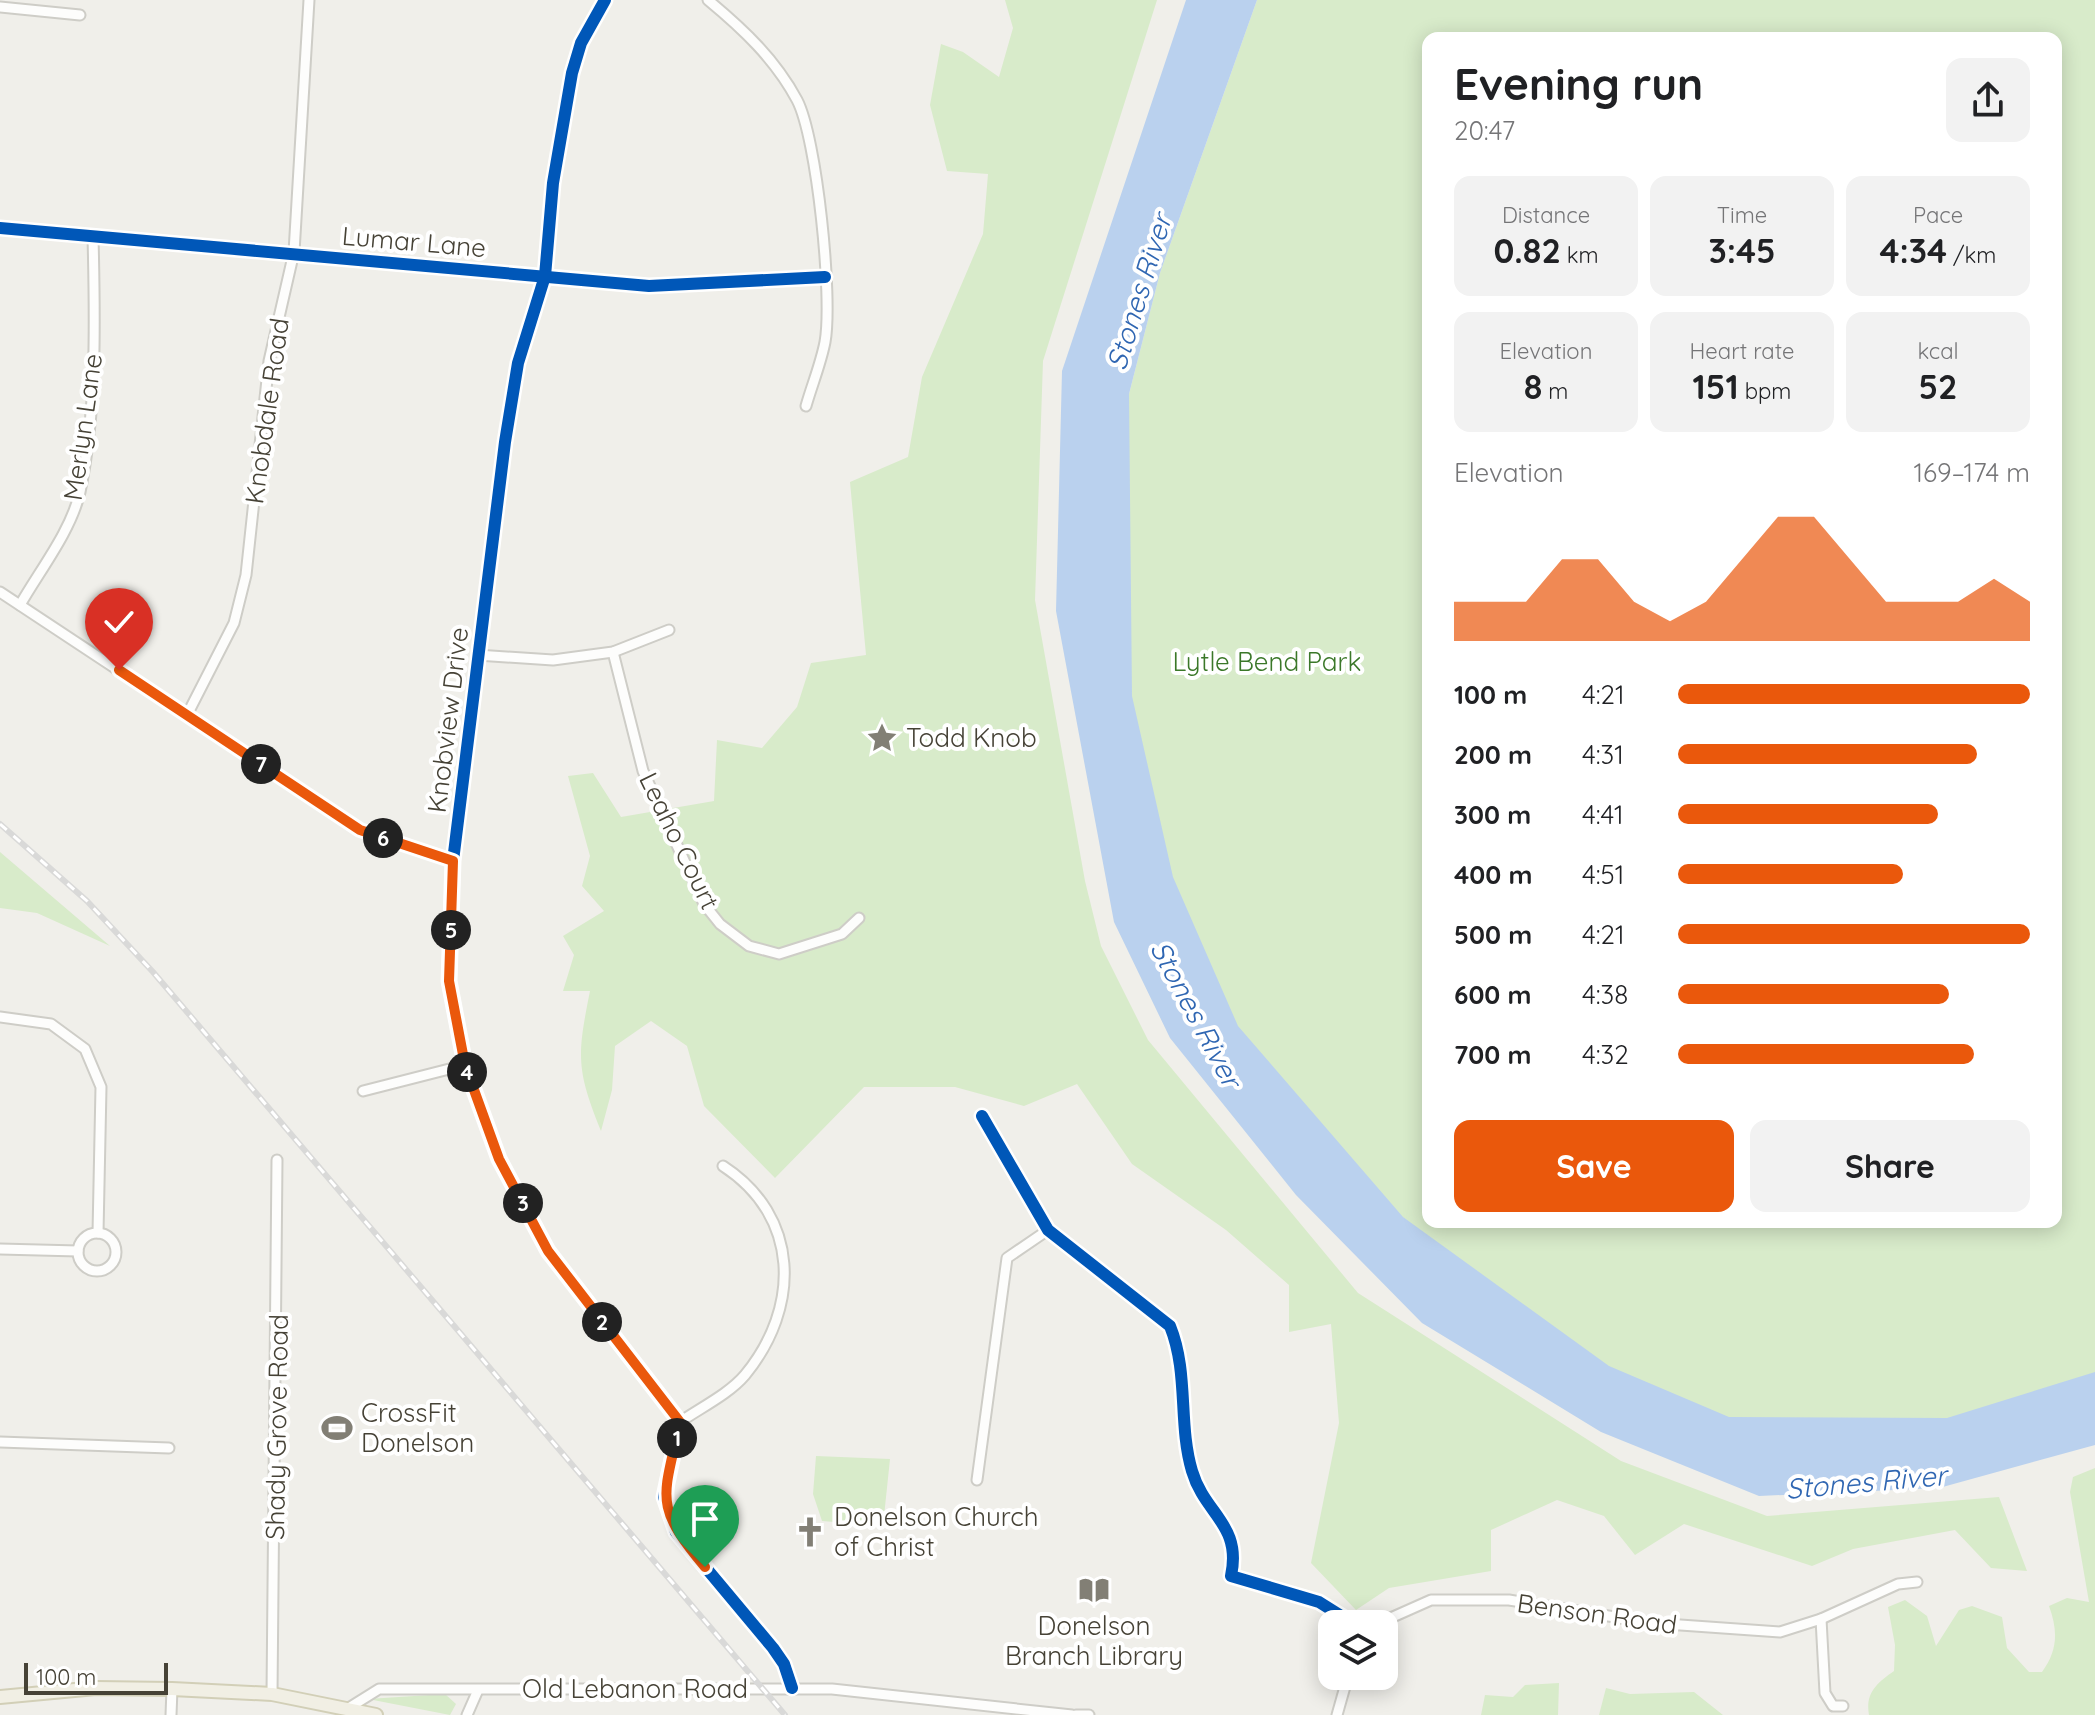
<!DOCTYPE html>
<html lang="en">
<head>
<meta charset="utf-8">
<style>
  :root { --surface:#fff; --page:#f2f2f2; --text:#202124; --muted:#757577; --accent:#ea580c }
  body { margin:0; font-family:Quicksand,sans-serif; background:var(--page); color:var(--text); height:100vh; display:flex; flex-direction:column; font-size:30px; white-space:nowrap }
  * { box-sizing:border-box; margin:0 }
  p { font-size:26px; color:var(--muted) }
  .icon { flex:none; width:44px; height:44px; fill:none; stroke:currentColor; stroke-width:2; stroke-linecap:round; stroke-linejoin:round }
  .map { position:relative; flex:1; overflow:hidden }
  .drawer { position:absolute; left:1422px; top:32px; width:640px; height:1196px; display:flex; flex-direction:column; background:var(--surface); border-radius:16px; box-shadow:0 4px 20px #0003 }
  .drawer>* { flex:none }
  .controls { position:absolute; left:1318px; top:1610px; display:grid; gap:16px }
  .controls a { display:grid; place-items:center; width:80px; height:80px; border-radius:16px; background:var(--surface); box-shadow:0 4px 20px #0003; font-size:40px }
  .scale { position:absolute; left:24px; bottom:20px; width:144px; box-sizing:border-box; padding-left:8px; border:4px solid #464236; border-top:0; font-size:22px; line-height:28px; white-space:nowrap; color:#464236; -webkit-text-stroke:6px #fff; paint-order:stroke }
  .pin { position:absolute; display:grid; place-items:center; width:68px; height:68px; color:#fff; margin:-82px -34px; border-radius:50% 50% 50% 0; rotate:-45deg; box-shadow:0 0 8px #0007 }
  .pin .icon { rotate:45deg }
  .km { position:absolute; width:40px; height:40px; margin:-20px; border-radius:50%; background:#222; color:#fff; font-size:22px; line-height:40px; text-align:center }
  .round { display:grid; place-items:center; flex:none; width:84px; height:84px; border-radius:16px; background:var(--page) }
  .headline { display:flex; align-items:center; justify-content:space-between; height:136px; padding:0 32px }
  h1 { font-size:44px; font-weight:700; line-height:60px }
  .metrics { display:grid; grid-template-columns:repeat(3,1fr); gap:12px; height:136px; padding:8px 32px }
  .metrics div { display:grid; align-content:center; border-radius:16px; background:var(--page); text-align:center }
  .metrics b { font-size:34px; font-weight:700 }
  .metrics small { font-size:22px; font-weight:400 }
  .metrics p { font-size:22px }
  .chart { height:224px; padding:16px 32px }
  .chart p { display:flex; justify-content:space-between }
  .chart svg { width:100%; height:144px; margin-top:8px; fill:var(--accent); opacity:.7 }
  .cta { display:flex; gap:16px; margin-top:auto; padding:16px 32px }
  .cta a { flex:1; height:92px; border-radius:16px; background:var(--accent); color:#fff; font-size:32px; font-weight:700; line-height:92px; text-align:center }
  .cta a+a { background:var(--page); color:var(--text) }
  ul { padding:0 32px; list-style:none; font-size:26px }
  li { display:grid; grid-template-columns:128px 96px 1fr; align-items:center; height:60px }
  li i { height:20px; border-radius:10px; background:var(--accent) }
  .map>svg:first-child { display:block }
  .green { fill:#d8ebca; fill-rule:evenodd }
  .water { fill:#bad1ee }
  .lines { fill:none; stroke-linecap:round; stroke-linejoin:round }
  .minor-casing { stroke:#cecdc7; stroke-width:13 }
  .major-casing { stroke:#d2cfb7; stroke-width:16 }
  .minor { stroke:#fdfdfc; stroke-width:9 }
  .major { stroke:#f1efe4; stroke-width:12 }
  .rail-casing { stroke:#d9d9d8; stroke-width:6 }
  .rail { stroke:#fff; stroke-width:3; stroke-dasharray:9; stroke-linecap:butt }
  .cycleway-casing { stroke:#fff; stroke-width:17 }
  .cycleway { stroke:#0057b8; stroke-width:12 }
  .route-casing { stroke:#fff; stroke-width:16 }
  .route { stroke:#ea580c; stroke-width:10 }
  .labels { text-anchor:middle; stroke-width:8; stroke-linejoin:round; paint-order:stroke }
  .street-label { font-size:26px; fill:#464236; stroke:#fff }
  .park-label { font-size:26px; fill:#3b7829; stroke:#fff }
  .poi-label { font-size:26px; fill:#464236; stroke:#fff; text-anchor:start }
  .water-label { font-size:28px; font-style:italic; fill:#2f66b2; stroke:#fff }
</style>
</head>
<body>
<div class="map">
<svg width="2095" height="1715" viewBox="0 0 2095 1715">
  <rect width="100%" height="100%" fill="#f0efea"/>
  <g class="green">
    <path d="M1005,0H1157L1043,361L1035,600L1085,881L1101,946L1148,1040L1358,1293L1621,1461L1767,1516L1999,1497L2027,1571L1991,1568L1955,1530L1853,1549L1812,1566L1684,1524L1635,1555L1604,1516L1557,1500L1491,1530V1571L1389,1588L1356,1610L1311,1563L1339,1423L1331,1324L1289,1332V1285L1226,1230L1132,1164L1077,1084L1024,1106L955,1087H864L775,1178L704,1106L687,1046L651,1021L615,1046L612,1090L601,1131C576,1069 577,1056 590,991H563L574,955L563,936L604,911L582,886L590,856L568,776L593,773L621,817L714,801L717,740L762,748L797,707L811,663L866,655L850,482L908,457L922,377L983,234L988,174L947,171L930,105L941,44L963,52L999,77L1013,28Z"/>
    <path d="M1257,0H2095V1436L1636,1440L1232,1088L1105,664L1129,394L1160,273ZM1428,38H2056V1222H1428Z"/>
    <path d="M0,852L110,946L37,913L0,908Z"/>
    <path d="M816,1456L890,1459L883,1526L822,1521L813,1494Z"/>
    <path d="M2095,1468V1715H1869C1865,1693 1877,1683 1894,1671L1895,1645L1888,1607L1905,1600L1927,1616L1936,1646L1959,1610L1972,1606L2002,1617L2007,1648L2029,1672H2042C2058,1650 2058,1631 2049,1606L2067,1598L2089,1602L2070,1492L2073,1477Z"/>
    <path d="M1559,1683L1558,1715H1481L1485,1695L1513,1697L1525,1685Z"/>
    <path d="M1606,1688L1630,1694L1694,1692L1723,1715H1599Z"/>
    <path d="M445,1694L456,1704L450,1715L368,1699Z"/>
  </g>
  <path class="water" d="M1186,0H1257L1160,273L1129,394L1132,696L1173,877L1238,1026L1403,1217L1609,1366L1729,1417L1947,1418L2095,1372V1445L1939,1488L1759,1496L1601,1432L1422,1323L1296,1195L1170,1038L1114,922L1056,611L1062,371Z"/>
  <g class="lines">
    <g class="minor-casing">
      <g id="minor">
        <path d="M605,0L581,43L572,73L553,183L545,276L518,363L505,442L453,861L449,981L465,1065L499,1159L548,1251L680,1422L664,1497L676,1532L773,1648L784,1664L792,1688"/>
        <path d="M708,0C743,29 775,59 797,100C817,138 833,298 825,342C821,363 812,385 806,406"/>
        <path d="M0,7L80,15"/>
        <path d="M0,228L649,286L825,277"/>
        <path d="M0,592L360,830L453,861"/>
        <path d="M20,605C40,570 71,531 80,492C97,413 95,316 93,236"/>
        <path d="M613,652L643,771L704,904L720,924L749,946L779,954L842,934L859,918"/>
        <path d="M477,655L553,660L613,652L669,630"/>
        <path d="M187,715L234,623L246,575L269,361L294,252L309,0"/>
        <path d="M0,1017L51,1024L85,1049L101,1087L98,1233"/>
        <path d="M363,1091L465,1065"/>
        <path d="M982,1116L1048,1230L1170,1326C1189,1373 1178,1424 1192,1471C1205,1515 1242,1524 1231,1576L1319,1602L1354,1624"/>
        <circle cx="97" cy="1252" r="19"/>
        <path d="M0,1249L78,1251"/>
        <path d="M680,1422C700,1408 729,1394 745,1375C801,1307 800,1216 723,1166"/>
        <path d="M0,1442L169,1448"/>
        <path d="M977,1480L1007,1258L1048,1230"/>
        <path d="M1821,1619L1825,1693L1833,1706H1843"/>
        <path d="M1377,1624L1431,1600H1509L1652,1623L1780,1632L1821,1619L1898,1584L1917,1582"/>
        <path d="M272,1694L277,1160"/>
        <path d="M347,1709L379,1689H832L1072,1715"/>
        <path d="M171,1715L172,1689"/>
        <path d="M467,1715L478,1690"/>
        <path d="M1076,1715H1089"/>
        <path d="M1337,1715L1348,1676"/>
      </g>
    </g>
    <g class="major-casing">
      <path id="major" d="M0,1697L96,1688L172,1689L272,1694L376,1715"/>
    </g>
    <use href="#minor" class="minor"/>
    <use href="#major" class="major"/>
    <g class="rail-casing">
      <path id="rail" d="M0,824L87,901L153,972L785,1715"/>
    </g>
    <use href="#rail" class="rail"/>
    <g class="cycleway-casing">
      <g id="cycleway">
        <path d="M605,0L581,43L572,73L553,183L545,276L518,363L505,442L453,861L449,981L465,1065L499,1159L548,1251L680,1422L664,1497L676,1532L773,1648L784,1664L792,1688"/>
        <path d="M0,228L649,286L825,277"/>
        <path d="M982,1116L1048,1230L1170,1326C1189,1373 1178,1424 1192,1471C1205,1515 1242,1524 1231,1576L1319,1602L1354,1624"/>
      </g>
    </g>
    <use href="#cycleway" class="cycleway"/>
  </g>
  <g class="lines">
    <g class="route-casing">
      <path id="route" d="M119,670L360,830L453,861L449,981L465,1065L499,1159L548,1251L680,1422C664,1498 652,1504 705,1567"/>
    </g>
    <use href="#route" class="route"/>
  </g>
  <defs>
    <g id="sight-bare" transform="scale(2.4)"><path d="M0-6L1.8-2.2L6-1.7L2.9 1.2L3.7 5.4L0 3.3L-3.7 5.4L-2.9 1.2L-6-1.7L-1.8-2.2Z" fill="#827f75" stroke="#fff" stroke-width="2.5" paint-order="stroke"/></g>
    <g id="stadium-bare" transform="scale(2.4)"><path d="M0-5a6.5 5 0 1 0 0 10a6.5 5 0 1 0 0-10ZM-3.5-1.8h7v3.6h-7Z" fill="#827f75" stroke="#fff" stroke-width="2.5" paint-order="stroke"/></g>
    <g id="church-bare" transform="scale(2.4)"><path d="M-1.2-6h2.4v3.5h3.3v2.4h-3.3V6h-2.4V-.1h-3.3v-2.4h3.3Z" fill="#827f75" stroke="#fff" stroke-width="2.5" paint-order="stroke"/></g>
    <g id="library-bare" transform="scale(2.4)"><path d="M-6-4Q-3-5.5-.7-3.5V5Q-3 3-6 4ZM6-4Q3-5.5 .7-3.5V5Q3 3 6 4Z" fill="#827f75" stroke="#fff" stroke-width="2.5" paint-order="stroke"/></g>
  </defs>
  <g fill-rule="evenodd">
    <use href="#sight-bare" x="882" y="738"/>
    <use href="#stadium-bare" x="337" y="1428"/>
    <use href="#church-bare" x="810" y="1532"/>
    <use href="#library-bare" x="1094" y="1590"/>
  </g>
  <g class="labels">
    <g class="street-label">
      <text transform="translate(414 242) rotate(5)" y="9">Lumar Lane</text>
      <text transform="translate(267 411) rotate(-82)" y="9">Knobdale Road</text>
      <text transform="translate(83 427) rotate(-82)" y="9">Merlyn Lane</text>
      <text transform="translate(448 720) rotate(-83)" y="9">Knobview Drive</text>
      <text transform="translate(679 841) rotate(64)" y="9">Leaho Court</text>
      <text transform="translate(277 1427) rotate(-89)" y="9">Shady Grove Road</text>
      <text transform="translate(1597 1614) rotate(8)" y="9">Benson Road</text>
      <text x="635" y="1698">Old Lebanon Road</text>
    </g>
    <g class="park-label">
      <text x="1267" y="671">Lytle Bend Park</text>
    </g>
    <g class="poi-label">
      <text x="906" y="747">Todd Knob</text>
      <text x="361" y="1422">CrossFit<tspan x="361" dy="30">Donelson</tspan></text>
      <text x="834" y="1526">Donelson Church<tspan x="834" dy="30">of Christ</tspan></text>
      <text x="1094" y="1635" text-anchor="middle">Donelson<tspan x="1094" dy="30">Branch Library</tspan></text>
    </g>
    <g class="water-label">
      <text transform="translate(1139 292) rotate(-73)" y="10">Stones River</text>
      <text transform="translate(1196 1014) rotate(62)" y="10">Stones River</text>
      <text transform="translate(1866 1482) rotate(-5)" y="10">Stones River</text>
    </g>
  </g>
</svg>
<div class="controls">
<a><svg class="icon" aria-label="layers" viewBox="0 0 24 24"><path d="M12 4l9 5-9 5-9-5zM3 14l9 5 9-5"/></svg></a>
</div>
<div class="scale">100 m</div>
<div class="pin" style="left:705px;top:1567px;background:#1e9e55"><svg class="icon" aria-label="arrive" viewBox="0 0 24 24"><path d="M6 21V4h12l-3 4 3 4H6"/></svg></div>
<div class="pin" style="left:119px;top:670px;background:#d93025"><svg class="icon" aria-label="check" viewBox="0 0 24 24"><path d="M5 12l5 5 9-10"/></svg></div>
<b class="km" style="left:677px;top:1438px">1</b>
<b class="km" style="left:602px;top:1322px">2</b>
<b class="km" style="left:523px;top:1203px">3</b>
<b class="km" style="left:467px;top:1072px">4</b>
<b class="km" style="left:451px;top:930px">5</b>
<b class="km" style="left:383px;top:838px">6</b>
<b class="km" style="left:261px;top:764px">7</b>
<section class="drawer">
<div class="headline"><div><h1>Evening run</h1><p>20:47</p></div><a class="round"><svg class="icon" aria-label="share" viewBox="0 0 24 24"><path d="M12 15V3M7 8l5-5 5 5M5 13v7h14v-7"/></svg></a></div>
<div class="metrics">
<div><p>Distance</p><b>0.82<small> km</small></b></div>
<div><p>Time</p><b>3:45</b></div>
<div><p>Pace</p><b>4:34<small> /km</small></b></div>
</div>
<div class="metrics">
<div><p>Elevation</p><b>8<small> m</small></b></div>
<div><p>Heart rate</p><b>151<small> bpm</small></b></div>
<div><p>kcal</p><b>52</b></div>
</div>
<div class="chart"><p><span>Elevation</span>169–174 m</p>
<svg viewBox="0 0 160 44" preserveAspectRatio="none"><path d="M0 44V32L10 32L20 32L30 19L40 19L50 32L60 38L70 32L80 19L90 6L100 6L110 19L120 32L130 32L140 32L150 25L160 32V44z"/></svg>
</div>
<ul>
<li><b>100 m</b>4:21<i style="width:100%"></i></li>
<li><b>200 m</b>4:31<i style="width:85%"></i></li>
<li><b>300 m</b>4:41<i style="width:74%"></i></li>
<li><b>400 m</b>4:51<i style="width:64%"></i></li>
<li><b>500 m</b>4:21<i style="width:100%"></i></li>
<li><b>600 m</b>4:38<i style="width:77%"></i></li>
<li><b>700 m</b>4:32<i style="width:84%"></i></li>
</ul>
<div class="cta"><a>Save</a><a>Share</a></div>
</section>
</div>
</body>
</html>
